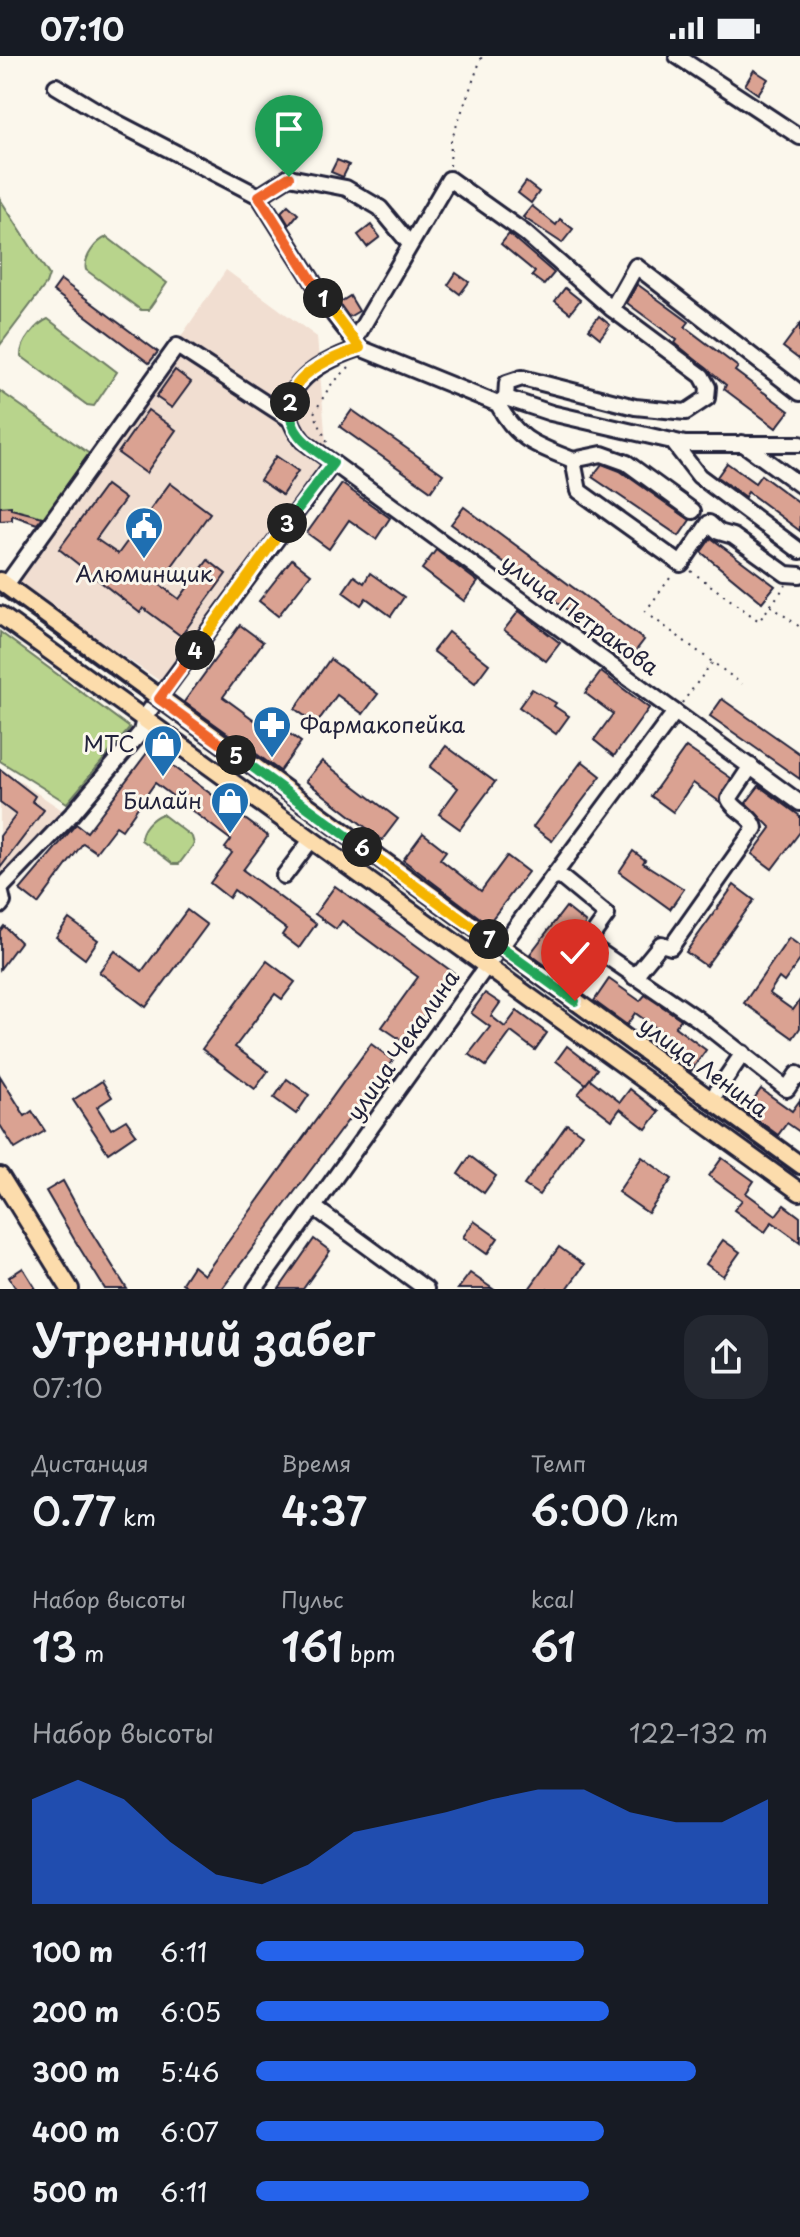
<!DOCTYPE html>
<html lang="ru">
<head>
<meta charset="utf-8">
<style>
  :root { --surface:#171b24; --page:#242831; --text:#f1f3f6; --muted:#9ea1a6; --accent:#2563eb }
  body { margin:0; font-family:"Playpen Sans",sans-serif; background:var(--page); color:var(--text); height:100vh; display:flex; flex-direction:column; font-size:30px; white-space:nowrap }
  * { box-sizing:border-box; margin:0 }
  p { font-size:26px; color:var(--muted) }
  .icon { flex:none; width:44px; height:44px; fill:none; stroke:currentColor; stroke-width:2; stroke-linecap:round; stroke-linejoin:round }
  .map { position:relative; height:1233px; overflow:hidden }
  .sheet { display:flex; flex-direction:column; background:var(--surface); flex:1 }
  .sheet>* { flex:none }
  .pin { position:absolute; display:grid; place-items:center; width:68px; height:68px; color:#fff; margin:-82px -34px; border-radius:50% 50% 50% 0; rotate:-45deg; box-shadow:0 0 8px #0007 }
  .pin .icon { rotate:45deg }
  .km { position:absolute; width:40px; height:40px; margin:-20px; border-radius:50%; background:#222; color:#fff; font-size:22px; line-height:40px; text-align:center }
  .round { display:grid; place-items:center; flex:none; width:84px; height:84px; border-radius:24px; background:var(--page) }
  .head { display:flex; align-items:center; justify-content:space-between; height:136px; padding:0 32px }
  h1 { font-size:44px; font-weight:600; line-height:60px }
  .metrics { display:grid; grid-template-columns:repeat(3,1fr); gap:12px; height:136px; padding:8px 32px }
  .metrics div { display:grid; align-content:center }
  .metrics b { font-size:40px; font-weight:600 }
  .metrics small { font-size:22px; font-weight:400 }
  .metrics p { font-size:22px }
  .chart { height:224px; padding:16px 32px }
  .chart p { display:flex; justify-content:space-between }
  .chart svg { width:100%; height:144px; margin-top:8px; fill:var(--accent); opacity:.7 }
  ul { padding:0 32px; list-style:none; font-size:26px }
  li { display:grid; grid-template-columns:128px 96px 1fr; align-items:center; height:60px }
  li i { height:20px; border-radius:10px; background:var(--accent) }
  .status { display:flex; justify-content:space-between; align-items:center; height:56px; padding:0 40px; background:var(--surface); direction:ltr }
  .status svg { height:22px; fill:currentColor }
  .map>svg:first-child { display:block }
  .built { fill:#f1ded1 }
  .green { fill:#b8d48c; stroke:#6d7b64; stroke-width:2 }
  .building { fill:#daa292; stroke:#22223b; stroke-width:2 }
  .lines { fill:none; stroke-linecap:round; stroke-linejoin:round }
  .minor-casing { stroke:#22223b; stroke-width:20 }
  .major-casing { stroke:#22223b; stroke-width:22 }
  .path { stroke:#22223b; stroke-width:2; stroke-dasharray:2 6; stroke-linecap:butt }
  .minor { stroke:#fbf7ec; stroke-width:14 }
  .major { stroke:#fcdcac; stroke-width:16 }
  .tram { stroke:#22223b; stroke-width:2 }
  .split-1-casing { stroke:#fff; stroke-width:16 }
  .split-2-casing { stroke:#fff; stroke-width:16 }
  .split-3-casing { stroke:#fff; stroke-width:16 }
  .split-4-casing { stroke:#fff; stroke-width:16 }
  .split-5-casing { stroke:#fff; stroke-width:16 }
  .split-6-casing { stroke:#fff; stroke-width:16 }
  .split-7-casing { stroke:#fff; stroke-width:16 }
  .split-8-casing { stroke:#fff; stroke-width:16 }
  .split-1 { stroke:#f0652b; stroke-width:10 }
  .split-2 { stroke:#f5b400; stroke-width:10 }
  .split-3 { stroke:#22a559; stroke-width:10 }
  .split-4 { stroke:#f5b400; stroke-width:10 }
  .split-5 { stroke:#f0652b; stroke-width:10 }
  .split-6 { stroke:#22a559; stroke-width:10 }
  .split-7 { stroke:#f5b400; stroke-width:10 }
  .split-8 { stroke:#22a559; stroke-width:10 }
  .labels { text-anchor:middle; stroke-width:6; stroke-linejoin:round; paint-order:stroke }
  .poi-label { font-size:22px; fill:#22223b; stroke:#fbf7ec; text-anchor:end }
  .street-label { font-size:22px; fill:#22223b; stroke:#fbf7ec }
</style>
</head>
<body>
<div class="status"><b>07:10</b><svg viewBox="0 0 49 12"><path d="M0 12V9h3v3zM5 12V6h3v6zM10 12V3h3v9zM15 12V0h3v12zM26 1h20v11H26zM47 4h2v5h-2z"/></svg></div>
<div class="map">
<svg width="800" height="1233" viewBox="0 0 800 1233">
  <rect width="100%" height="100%" fill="#fbf7ec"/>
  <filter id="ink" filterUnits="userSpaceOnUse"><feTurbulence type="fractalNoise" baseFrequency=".0125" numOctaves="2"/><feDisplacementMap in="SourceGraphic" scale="16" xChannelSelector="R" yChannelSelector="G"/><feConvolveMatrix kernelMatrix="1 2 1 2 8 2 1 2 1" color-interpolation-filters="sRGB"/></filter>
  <g filter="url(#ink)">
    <g class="built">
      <path d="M226,214L317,281L327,399L163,627L14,527Z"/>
      <path d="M0,712L62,754L0,828Z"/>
    </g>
    <g class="green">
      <path d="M0,143L49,219L46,228L0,289Z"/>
      <path d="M107,181L167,227L148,254H141L86,214C83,202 96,185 107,181Z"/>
      <path d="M48,263L117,316L94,350L87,349L21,300C20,287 36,268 48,263Z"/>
      <path d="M0,335L101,406L51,476L27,460L0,459Z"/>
      <path d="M0,576L130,672L67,747L0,705Z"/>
      <path d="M162,758L192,781L194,788L179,808H173L141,784C141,773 151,762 162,758Z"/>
    </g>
    <g class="building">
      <path d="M754,14L768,23L758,38L745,29Z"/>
      <path d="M337,104L349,109L343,121L331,116Z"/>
      <path d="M526,126L539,136L531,147L518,137Z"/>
      <path d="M288,149L298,158L289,169L281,156Z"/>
      <path d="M532,150L556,169L560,163L573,173L562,187L523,161Z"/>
      <path d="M371,169L380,181L367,191L358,179Z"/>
      <path d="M509,178L554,217L544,229L532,220L535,216L501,188Z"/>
      <path d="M456,217L469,226L460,238L448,229Z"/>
      <path d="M61,224L158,296L149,307L53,235Z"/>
      <path d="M637,228L689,266L685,271L738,311L735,315L789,355L776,372L724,333L726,329L675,287L677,284L627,247Z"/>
      <path d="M565,232L580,244L570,257L555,245Z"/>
      <path d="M350,240L359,255L349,261L339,247Z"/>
      <path d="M599,260L610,269L600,282L589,273Z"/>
      <path d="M800,268V304L783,291Z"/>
      <path d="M175,314L191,326L172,352L156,341Z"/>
      <path d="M148,354L176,374L146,417L118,397Z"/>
      <path d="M352,354L443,418L431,435L340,371Z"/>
      <path d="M276,400L298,415L282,439L260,424Z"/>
      <path d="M727,407L755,427L761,419L800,448V475L748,436L745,441L717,421Z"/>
      <path d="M602,408L620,415L690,464L679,480L592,421Z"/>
      <path d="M170,427L210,457L159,528L179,543L208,504L226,518L181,580L143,552L140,557L59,493L106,429L125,443L96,483L118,498Z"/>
      <path d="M342,428L390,462L376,483L349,464L329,493L307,477Z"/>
      <path d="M11,450V453L43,461L37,468L12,459V464L0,465V451Z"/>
      <path d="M464,451L644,584L631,601L451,468Z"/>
      <path d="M711,482L775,530L762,546L701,496Z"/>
      <path d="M436,494L478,526L464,545L422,513Z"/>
      <path d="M292,503L311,518L278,560L259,545Z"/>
      <path d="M370,517L404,541L391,560L366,542L361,549L343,536L354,520L364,527Z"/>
      <path d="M519,555L560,587L546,605L504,574Z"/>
      <path d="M240,569L263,586L223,641L272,677L277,669L301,686L280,715L184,646Z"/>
      <path d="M448,576L489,608L475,627L433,595Z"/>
      <path d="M330,603L378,638L363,658L337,639L316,668L295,653Z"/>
      <path d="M601,616L649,652L614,700L594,684L613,658L585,637Z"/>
      <path d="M532,633L556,647L554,650L569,660L556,678L519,651Z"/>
      <path d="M722,643L800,698V723L710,660Z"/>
      <path d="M446,690L495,726L460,773L439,758L458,732L430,711Z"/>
      <path d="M686,691L731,722L720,746L693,727L673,756L651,740Z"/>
      <path d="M150,693L268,780L243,814L316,868L299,892L282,879L286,873L234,834L229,842L210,827L232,797L225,792L231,784L155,727L122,774L116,770L96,796L83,787L38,848L20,834L76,768L87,776Z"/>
      <path d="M322,705L398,763L382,784L306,725Z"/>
      <path d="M582,705L601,720L552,785L533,771Z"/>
      <path d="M0,713L35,740L32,745L44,754L0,812V780L16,759L0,747Z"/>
      <path d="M759,730L800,760V776L772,813L752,798L771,772L746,747Z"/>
      <path d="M423,777L446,795L440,803L481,835L507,800L528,816L488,868L403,804Z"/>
      <path d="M633,795L645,804L643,807L684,833L670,853L619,816Z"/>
      <path d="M734,829L754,844L706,910L686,896Z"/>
      <path d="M335,830L454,917L404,986L382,971L418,921L342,865L336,873L315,858Z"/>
      <path d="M566,851L586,867L566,892L594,914L579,934L530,898Z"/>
      <path d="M187,854L207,869L146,951L99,916L115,895L142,915Z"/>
      <path d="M69,863L98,884L85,903L56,881Z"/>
      <path d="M4,870L20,886L0,913V875Z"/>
      <path d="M789,882L800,890V904L784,926L779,922L769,937L793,954L800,944V972L793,982L744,947Z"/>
      <path d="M267,905L295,926L282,943L275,938L235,991L268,1015L255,1033L202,993Z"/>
      <path d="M609,923L640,945L645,939L681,963L675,971L706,994L691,1015L658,991L666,979L635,957L627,969L594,945Z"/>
      <path d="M485,937L500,947L491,960L505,971L517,955L547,977L535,994L511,976L486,1010L469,998L490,971L471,957Z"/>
      <path d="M371,988L393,1004L222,1233H190L182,1227L193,1210L204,1219Z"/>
      <path d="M567,990L597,1013L586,1028L556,1005Z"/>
      <path d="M0,1020L25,1060L32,1055L45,1075L15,1093L0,1069Z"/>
      <path d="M287,1023L309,1039L296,1058L274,1042Z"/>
      <path d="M590,1023L620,1046L630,1033L659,1056L646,1073L620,1053L612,1064L578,1038Z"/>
      <path d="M102,1025L112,1041L97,1051L111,1073L126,1064L136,1078L108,1097L73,1044Z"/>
      <path d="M761,1033L792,1055L800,1044V1076L787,1067L778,1079L745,1055Z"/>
      <path d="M567,1068L582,1078L539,1139L524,1129Z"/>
      <path d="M470,1100L496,1120L484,1137L458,1118Z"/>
      <path d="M642,1101L672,1123L648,1157L618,1136Z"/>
      <path d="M722,1102L754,1125L746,1137L776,1159L784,1149L800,1161V1186L772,1166L765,1176L734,1154L742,1144L709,1120Z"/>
      <path d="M63,1125L87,1169L127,1233H105L74,1183L46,1135Z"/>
      <path d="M474,1165L498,1182L487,1198L463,1181Z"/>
      <path d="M314,1183L330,1195L303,1233H279Z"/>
      <path d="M723,1184L740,1196L723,1220L706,1208Z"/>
      <path d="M559,1191L584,1209L567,1233H529Z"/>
      <path d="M23,1212L36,1233H16L9,1221Z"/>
      <path d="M470,1217L493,1233H458Z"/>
    </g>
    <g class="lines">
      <g class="minor-casing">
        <g id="minor">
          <path d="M677,0L800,81"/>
          <path d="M56,30L114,65L259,140L334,259L360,292"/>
          <path d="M259,140L289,121L346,132L380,152L409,187"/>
          <path d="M612,253L636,210L800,337"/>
          <path d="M354,285L449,123L525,177L612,253L702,320L708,331L707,342L686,356L635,351L522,322L507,327L506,342"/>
          <path d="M498,348L506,342L551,357L685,388H800"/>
          <path d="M672,385L699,420L800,495"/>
          <path d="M742,387L800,429"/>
          <path d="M573,404C538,390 516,384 498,348L360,292C318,306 263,337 303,385L800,747"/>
          <path d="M693,455L627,407L602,398L573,404L579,435L681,508L709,467L719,476L733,480L786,518L800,519"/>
          <path d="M6,529L177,290L288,362"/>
          <path d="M556,817L607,859L587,887L698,963L787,1033L797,1018L800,1021"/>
          <path d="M284,820L311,784"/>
          <path d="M0,850L3,846L0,833L72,758L141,676L144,662L333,407"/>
          <path d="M634,921L661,888L671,891L755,772C751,758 735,756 729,743L751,710"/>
          <path d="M711,1044L743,997"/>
          <path d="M315,1152L426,1233"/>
          <path d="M255,1233L486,911L675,656"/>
        </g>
      </g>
      <g class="major-casing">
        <g id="major">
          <path d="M0,525L800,1109"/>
          <path d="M0,559L800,1136"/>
          <path d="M0,1120L70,1233"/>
        </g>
      </g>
      <g class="path">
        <path d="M450,110L451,85L482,0"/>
        <path d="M327,386L314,357L330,330L349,311"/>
        <path d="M691,515L759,565L786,529"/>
        <path d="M771,550L800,571"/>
        <path d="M645,556L673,518"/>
        <path d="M652,561L742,628"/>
        <path d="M682,647L712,607"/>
      </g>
      <use href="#minor" class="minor"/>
      <use href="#major" class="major"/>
      <path class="tram" d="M0,539L800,1119"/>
    </g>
  </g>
  <g class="lines" filter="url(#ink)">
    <g class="split-1-casing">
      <path id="split-1" d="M289,121L259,140L323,242"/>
    </g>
    <g class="split-2-casing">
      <path id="split-2" d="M290,346C292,317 336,300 360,292L323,242"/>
    </g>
    <g class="split-3-casing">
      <path id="split-3" d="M287,467L333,407C309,390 287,378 290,346"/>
    </g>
    <g class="split-4-casing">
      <path id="split-4" d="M195,594L287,467"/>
    </g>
    <g class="split-5-casing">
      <path id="split-5" d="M195,594L159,643L236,699"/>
    </g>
    <g class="split-6-casing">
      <path id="split-6" d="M236,699L362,791"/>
    </g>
    <g class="split-7-casing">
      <path id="split-7" d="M362,791L489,883"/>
    </g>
    <g class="split-8-casing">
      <path id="split-8" d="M489,883L575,945"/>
    </g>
    <use href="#split-1" class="split-1"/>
    <use href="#split-2" class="split-2"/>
    <use href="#split-3" class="split-3"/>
    <use href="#split-4" class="split-4"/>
    <use href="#split-5" class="split-5"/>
    <use href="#split-6" class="split-6"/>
    <use href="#split-7" class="split-7"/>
    <use href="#split-8" class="split-8"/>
  </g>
  <defs>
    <g id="civic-pin" transform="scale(2)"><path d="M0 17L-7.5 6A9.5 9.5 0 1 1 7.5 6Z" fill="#1f6fb2" stroke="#fbf7ec"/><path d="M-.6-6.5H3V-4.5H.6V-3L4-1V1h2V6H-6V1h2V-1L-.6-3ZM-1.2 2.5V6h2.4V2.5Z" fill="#fff"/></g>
    <g id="pharmacy-pin" transform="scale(2)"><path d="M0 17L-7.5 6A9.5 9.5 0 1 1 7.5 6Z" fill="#1f6fb2" stroke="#fbf7ec"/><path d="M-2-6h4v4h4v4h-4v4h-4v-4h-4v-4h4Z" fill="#fff"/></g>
    <g id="shop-pin" transform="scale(2)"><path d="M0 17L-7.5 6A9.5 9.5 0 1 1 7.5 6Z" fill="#1f6fb2" stroke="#fbf7ec"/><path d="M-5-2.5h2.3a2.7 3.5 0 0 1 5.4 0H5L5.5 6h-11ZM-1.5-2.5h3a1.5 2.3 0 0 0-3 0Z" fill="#fff"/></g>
  </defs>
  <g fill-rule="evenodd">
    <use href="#civic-pin" x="144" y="470"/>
    <use href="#pharmacy-pin" x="272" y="669"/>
    <use href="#shop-pin" x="163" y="688"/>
    <use href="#shop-pin" x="230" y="745"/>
  </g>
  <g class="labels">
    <g class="poi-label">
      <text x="144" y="526" text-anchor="middle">Алюминщик</text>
      <text x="300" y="677" text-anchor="start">Фармакопейка</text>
      <text x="135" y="696">МТС</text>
      <text x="202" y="753">Билайн</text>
    </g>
    <g class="street-label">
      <text transform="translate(580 559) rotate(36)" y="8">улица Петракова</text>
      <text transform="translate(403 989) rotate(-55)" y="8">улица Чекалина</text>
      <text transform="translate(704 1011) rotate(36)" y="8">улица Ленина</text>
    </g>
  </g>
</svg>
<div class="pin" style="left:289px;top:121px;background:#1e9e55"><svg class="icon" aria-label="arrive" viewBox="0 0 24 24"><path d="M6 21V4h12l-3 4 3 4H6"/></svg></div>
<div class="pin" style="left:575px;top:945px;background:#d93025"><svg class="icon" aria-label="check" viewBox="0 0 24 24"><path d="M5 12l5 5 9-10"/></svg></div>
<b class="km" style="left:323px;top:242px">1</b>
<b class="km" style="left:290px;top:346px">2</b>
<b class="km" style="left:287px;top:467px">3</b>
<b class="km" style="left:195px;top:594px">4</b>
<b class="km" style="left:236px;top:699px">5</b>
<b class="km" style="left:362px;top:791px">6</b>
<b class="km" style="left:489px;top:883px">7</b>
</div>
<section class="sheet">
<div class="head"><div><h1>Утренний забег</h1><p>07:10</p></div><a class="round"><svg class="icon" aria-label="share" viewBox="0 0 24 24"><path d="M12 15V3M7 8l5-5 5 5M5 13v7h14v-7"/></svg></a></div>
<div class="metrics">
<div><p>Дистанция</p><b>0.77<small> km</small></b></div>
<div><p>Время</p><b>4:37</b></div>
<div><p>Темп</p><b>6:00<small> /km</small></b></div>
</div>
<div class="metrics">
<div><p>Набор высоты</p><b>13<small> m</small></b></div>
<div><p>Пульс</p><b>161<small> bpm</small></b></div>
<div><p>kcal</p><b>61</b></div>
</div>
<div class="chart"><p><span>Набор высоты</span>122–132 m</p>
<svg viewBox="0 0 160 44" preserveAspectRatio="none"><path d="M0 44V12L10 6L20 12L30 25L40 35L50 38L60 32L70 22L80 19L90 16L100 12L110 9L120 9L130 16L140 19L150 19L160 12V44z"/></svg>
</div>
<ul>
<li><b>100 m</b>6:11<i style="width:64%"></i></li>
<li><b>200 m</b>6:05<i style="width:69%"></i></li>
<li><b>300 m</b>5:46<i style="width:86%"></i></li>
<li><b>400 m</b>6:07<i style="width:68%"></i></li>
<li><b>500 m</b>6:11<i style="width:65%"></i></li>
</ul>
</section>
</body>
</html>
